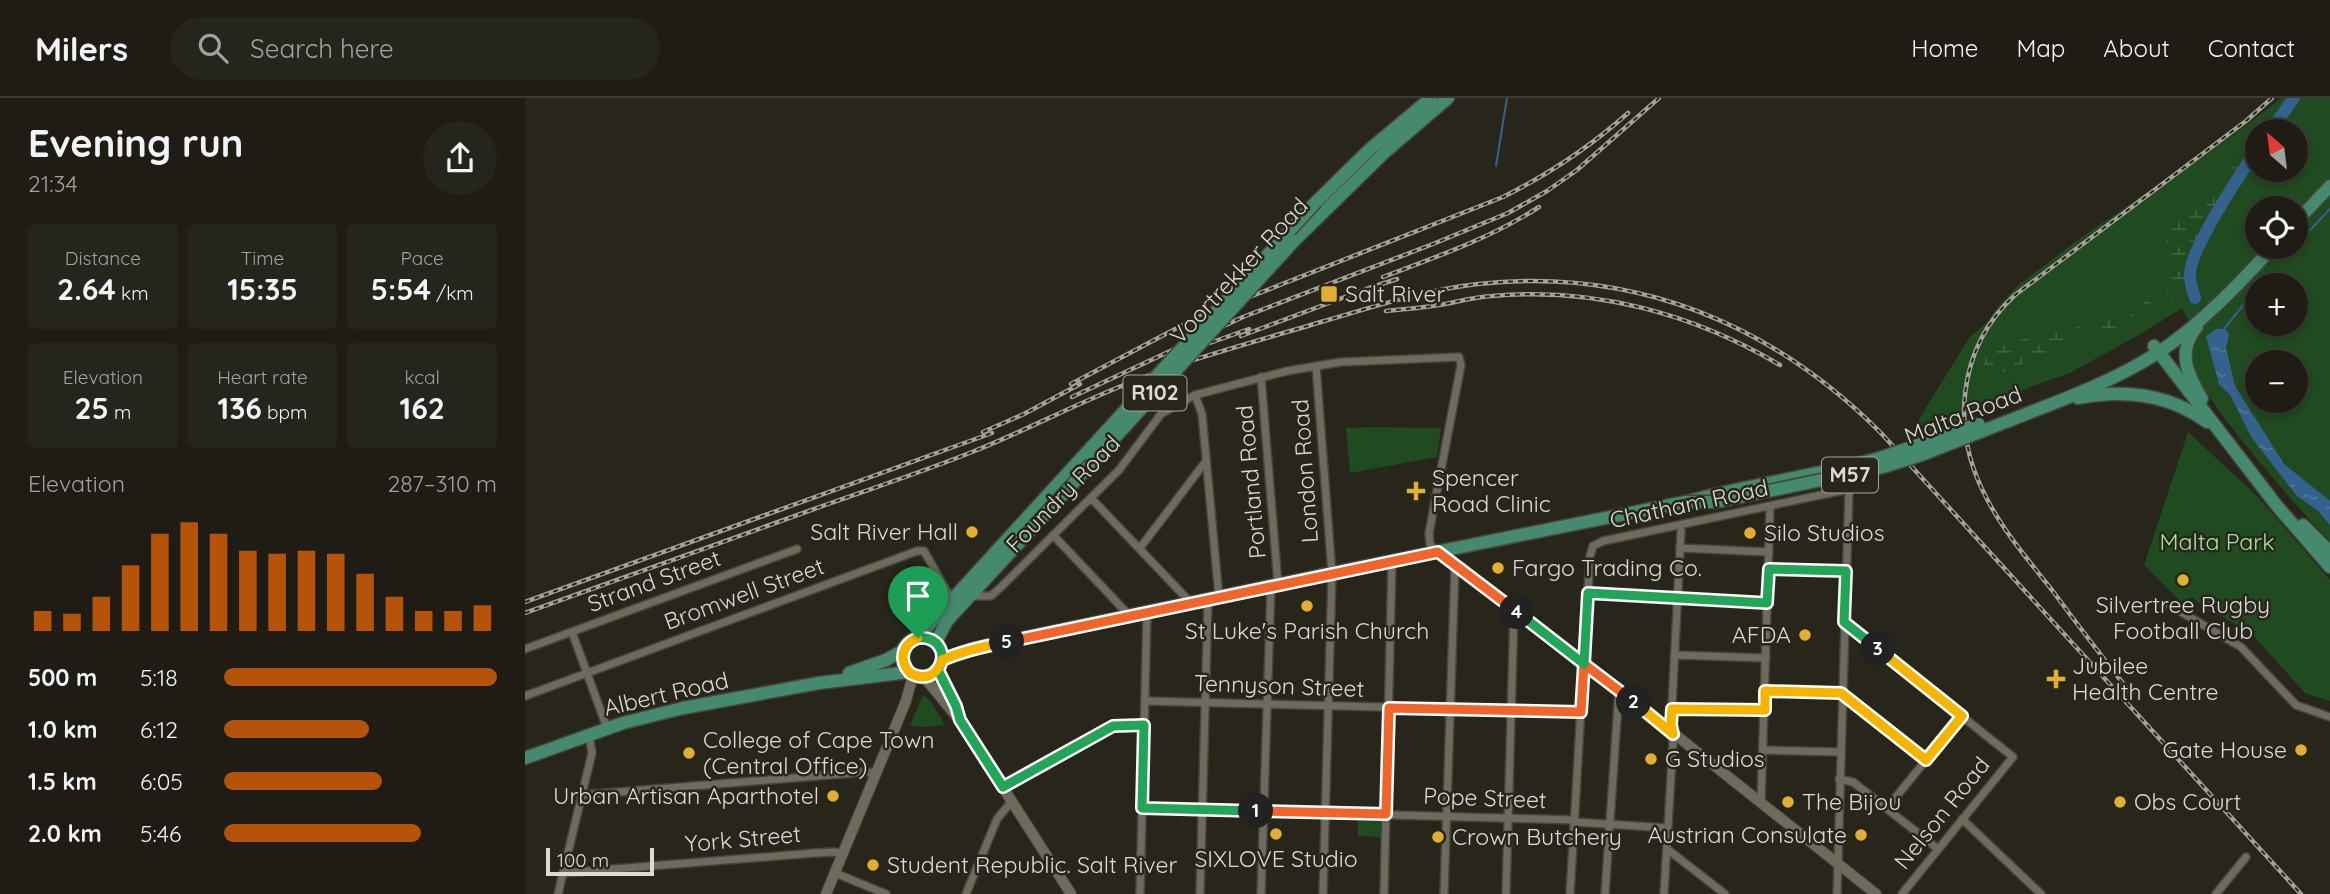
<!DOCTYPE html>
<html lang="en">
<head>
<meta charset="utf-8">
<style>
  :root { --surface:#1e1c14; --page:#26251d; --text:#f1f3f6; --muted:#a1a1a0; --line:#3c3a34; --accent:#b45309 }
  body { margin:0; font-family:Quicksand,sans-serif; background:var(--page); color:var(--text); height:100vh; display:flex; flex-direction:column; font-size:26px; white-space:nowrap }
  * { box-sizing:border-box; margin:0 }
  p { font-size:23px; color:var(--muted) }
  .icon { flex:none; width:38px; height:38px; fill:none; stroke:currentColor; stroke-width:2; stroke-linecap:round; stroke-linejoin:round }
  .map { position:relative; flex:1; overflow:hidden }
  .details { display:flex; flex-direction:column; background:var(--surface); width:525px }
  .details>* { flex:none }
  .needle { width:46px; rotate:332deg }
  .buttons { position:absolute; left:1720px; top:21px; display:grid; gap:14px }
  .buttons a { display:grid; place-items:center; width:63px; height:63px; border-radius:50%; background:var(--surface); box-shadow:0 4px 10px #0003,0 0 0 2px var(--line); font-size:35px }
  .scale { position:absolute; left:21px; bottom:18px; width:108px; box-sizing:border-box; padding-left:7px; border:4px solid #dbdad3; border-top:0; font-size:19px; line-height:24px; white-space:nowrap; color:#dbdad3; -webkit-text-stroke:5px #28261b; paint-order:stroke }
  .pin { position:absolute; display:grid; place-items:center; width:60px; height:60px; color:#fff; margin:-72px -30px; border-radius:50% 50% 50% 0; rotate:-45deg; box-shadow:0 0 7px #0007 }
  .pin .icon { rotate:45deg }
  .km { position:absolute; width:35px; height:35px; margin:-18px; border-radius:50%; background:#222; color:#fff; font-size:19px; line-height:35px; text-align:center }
  .round { display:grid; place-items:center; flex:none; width:74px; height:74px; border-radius:37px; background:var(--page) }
  .overview { display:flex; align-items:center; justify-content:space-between; height:119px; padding:0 28px }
  h1 { font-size:38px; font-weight:800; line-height:52px }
  .stats { display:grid; grid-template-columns:repeat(3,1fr); gap:10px; height:119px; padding:7px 28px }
  .stats div { display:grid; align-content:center; border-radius:7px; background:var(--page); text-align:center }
  .stats b { font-size:30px; font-weight:800 }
  .stats small { font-size:19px; font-weight:400 }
  .stats p { font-size:19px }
  .chart { height:196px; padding:14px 28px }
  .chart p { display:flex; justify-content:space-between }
  .chart svg { width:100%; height:126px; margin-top:7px; stroke:var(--accent); stroke-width:6 }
  ul { padding:0 28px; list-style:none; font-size:23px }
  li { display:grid; grid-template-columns:112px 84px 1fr; align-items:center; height:52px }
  li i { height:18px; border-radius:9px; background:var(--accent) }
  header { display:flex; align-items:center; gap:42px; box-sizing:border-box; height:98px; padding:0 35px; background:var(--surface); border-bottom:2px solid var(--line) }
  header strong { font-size:33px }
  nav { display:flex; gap:38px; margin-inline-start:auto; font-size:24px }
  .search { width:490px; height:63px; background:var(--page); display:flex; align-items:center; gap:18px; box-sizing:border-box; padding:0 24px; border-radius:38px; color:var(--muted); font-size:26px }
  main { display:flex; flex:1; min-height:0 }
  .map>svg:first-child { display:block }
  .green { fill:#204a1f; fill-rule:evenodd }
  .wetland { fill:url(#wetland-marsh) }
  .water { fill:url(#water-ripples) }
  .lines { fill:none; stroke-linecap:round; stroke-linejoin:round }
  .stream { stroke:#34628d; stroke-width:2 }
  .river { stroke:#34628d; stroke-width:12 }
  .minor-casing { stroke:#46443b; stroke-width:10 }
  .tertiary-casing { stroke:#46443b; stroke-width:12 }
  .primary-casing { stroke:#46443b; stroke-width:15 }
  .minor { stroke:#6d6a5e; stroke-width:7 }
  .tertiary { stroke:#6d6a5e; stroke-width:10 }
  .primary { stroke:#45896e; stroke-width:12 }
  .rail-casing { stroke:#a3a29a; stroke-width:4.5 }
  .rail { stroke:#28261b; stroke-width:2; stroke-dasharray:5; stroke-linecap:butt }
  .primary-bridge-casing { stroke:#46443b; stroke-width:15; stroke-linecap:butt }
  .primary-bridge { stroke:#45896e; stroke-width:12 }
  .split-1-casing { stroke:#fff; stroke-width:14 }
  .split-2-casing { stroke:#fff; stroke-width:14 }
  .split-3-casing { stroke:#fff; stroke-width:14 }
  .split-4-casing { stroke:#fff; stroke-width:14 }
  .split-5-casing { stroke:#fff; stroke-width:14 }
  .split-6-casing { stroke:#fff; stroke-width:14 }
  .split-1 { stroke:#22a559; stroke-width:9 }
  .split-2 { stroke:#f0652b; stroke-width:9 }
  .split-3 { stroke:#f5b400; stroke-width:9 }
  .split-4 { stroke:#22a559; stroke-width:9 }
  .split-5 { stroke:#f0652b; stroke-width:9 }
  .split-6 { stroke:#f5b400; stroke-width:9 }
  .poi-dot { fill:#e1af34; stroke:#28261b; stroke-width:2.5 }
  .labels { text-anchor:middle; stroke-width:5; stroke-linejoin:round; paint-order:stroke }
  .shield { fill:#28261b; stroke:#a5a49c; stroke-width:2 }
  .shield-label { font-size:21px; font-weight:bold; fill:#dbdad3 }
  .street-label { font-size:23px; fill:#dbdad3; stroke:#28261b }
  .poi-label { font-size:23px; fill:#dbdad3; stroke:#28261b; text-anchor:start }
  .park-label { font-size:23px; fill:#a1e39e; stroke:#28261b }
</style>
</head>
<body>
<header>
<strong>Milers</strong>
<div class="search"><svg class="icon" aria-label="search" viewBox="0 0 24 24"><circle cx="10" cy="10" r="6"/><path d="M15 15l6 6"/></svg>Search here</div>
<nav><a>Home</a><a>Map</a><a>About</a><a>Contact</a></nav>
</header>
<main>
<section class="details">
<div class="overview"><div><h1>Evening run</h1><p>21:34</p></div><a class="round"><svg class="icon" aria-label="share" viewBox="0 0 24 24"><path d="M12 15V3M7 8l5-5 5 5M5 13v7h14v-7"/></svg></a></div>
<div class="stats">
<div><p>Distance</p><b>2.64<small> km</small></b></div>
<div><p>Time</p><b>15:35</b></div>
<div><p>Pace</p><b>5:54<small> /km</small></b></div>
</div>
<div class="stats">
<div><p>Elevation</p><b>25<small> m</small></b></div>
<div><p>Heart rate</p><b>136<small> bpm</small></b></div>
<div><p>kcal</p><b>162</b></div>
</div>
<div class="chart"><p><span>Elevation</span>287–310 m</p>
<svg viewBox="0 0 160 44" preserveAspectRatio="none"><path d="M5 44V37M15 44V38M25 44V32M35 44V21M45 44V10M55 44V6M65 44V10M75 44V16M85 44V17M95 44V16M105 44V17M115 44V24M125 44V32M135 44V37M145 44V37M155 44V35"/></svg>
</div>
<ul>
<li><b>500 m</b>5:18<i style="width:100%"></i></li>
<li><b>1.0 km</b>6:12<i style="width:53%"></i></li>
<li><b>1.5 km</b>6:05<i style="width:58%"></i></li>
<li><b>2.0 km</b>5:46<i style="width:72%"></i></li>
</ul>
</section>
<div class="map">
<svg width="1805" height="796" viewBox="0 0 1805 796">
  <defs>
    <pattern id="wetland-marsh" width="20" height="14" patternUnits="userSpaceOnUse" patternTransform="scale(1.75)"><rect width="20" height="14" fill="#204a1f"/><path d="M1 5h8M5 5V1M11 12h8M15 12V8" fill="none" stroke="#40643f"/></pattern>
    <pattern id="water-ripples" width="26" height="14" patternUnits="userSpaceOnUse" patternTransform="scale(1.75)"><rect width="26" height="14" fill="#34628d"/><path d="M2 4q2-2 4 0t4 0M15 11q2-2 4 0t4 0" fill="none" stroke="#51789c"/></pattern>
  </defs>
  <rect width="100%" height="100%" fill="#28261b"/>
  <g class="green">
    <path d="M1756,0H1805V443C1781,419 1759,393 1737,367C1711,335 1685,304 1665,267L1671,238L1657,210L1619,234L1545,275L1505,289L1395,340L1391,326L1444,240L1461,225L1476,205L1495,186L1554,141L1720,28ZM1732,33H1771V72H1732ZM1732,110H1771V149H1732ZM1732,187H1771V226H1732ZM1732,264H1771V303H1732Z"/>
    <path d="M846,329L916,330L912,359L825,375L821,330Z"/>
    <path d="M1663,334L1732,398L1805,482V603L1780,595L1726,535L1698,519L1682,512L1667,499L1658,506L1619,467Z"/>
    <path d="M398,597L405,602L420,627C409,628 395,631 385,627Z"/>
    <path d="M833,723H856V739L833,738Z"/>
  </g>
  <g class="wetland">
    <path d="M1715,61L1720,69L1686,124L1667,164L1664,177L1648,205L1637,210L1645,181V165L1640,137L1643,128L1650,121L1684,103L1696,92L1700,84L1702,74Z"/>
    <path d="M1631,193C1628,205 1621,218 1611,225C1606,229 1562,234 1549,240C1531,247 1476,282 1461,277L1458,266L1464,255L1490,243L1603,218C1621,210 1617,200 1631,193Z"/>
  </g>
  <path class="water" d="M1691,231H1700L1704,236L1701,250L1710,288L1759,366L1805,403V427L1792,412L1772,398L1727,340L1705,297L1694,286L1681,238Z"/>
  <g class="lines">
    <g class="stream">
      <path d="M971,68L982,0"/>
      <path d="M1771,147L1805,111"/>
      <path d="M1762,156L1769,149"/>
      <path d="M1734,187L1741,179"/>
      <path d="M1698,232L1732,190"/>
    </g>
    <g class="river">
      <path d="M1745,33L1769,0"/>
      <path d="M1670,200C1668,193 1665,185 1665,178C1663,153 1717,74 1732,51"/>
    </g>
    <g class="minor-casing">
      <g id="minor">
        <path d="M791,268L807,475L798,796"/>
        <path d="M736,279L753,486"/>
        <path d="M670,297L677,316L694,499"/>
        <path d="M566,400L667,506"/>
        <path d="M528,437L605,518"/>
        <path d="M615,450L681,363"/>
        <path d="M1155,450L1244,454"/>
        <path d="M1244,471L1321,473"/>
        <path d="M1063,495L1242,505"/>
        <path d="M446,498H466L476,489L594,372L636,316L670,297L762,273L816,264L934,259L936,267L904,435L905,446L912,454"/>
        <path d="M1644,507L1716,549L1771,607L1805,619"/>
        <path d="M1319,524L1488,659L1377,796"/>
        <path d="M47,534L82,630"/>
        <path d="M0,551L272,451"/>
        <path d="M1150,557L1241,560"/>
        <path d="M1240,592L1316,595"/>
        <path d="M1316,595L1401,662"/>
        <path d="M0,598L392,453H399L427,502"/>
        <path d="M620,603L1056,614"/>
        <path d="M1147,611L1239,612"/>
        <path d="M1238,652L1315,654"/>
        <path d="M1314,681L1328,684L1413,751"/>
        <path d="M478,689L588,628L619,627"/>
        <path d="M57,697L341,674L351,675"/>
        <path d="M1236,704L1245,409"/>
        <path d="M617,710L1050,722"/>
        <path d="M1362,710L1437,618"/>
        <path d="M1437,721L1516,796"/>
        <path d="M1050,724L1143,730"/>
        <path d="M1142,751L1200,796"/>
        <path d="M38,775L290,755L309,754L317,756"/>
        <path d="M310,775L361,796"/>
        <path d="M33,796L67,655L64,637"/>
        <path d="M441,796L472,721L487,703"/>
        <path d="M615,796L622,515"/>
        <path d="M675,796L683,502"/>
        <path d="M736,796L746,488"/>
        <path d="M859,796L867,463"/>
        <path d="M919,796L930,468"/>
        <path d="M981,796L989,512"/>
        <path d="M1045,796L1065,458L1068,448L1078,443L1324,391L1312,796"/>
        <path d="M1080,796L1094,592"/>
        <path d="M1139,796L1148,644L1146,627L1156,433"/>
        <path d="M1691,796L1721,759"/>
      </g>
    </g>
    <g class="tertiary-casing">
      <g id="tertiary">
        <path d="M913,454L1094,592L1351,796"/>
        <path d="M413,572L431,608L435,621"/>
        <path d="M399,579L436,624L546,796"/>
        <path d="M301,796L381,603L388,577"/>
      </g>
    </g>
    <g class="primary-casing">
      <g id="primary">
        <path d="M791,104L845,51L906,0"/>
        <path d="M1771,124L1805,88"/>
        <path d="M769,143L860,54L923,0"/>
        <path d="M1672,229C1651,254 1663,277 1677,301"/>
        <path d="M1629,248L1752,408L1805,469"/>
        <path d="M1553,300C1599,291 1644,296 1682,324"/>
        <path d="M1483,323C1534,303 1588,284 1634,254C1676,226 1714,186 1748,149"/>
        <path d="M1778,427L1805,454"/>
        <circle cx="397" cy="559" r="20"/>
        <path d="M393,539L561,355"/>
        <path d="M411,544L422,523L492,447"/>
        <path d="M417,562L447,551L807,475L1160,404C1225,386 1293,378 1358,359"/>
        <path d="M324,575L361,562L379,552"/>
        <path d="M0,660L98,625L158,610L294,585L384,574"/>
      </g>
    </g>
    <use href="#minor" class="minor"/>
    <use href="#tertiary" class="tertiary"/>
    <use href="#primary" class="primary"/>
    <g class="rail-casing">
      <g id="rail">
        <path d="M858,179C911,159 966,140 1014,109"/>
        <path d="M861,213C879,211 897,210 914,207C932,204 949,199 967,198C1069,189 1167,215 1255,267"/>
        <path d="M716,238L841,191L872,181"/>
        <path d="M668,251L724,231"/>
        <path d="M546,286L671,220L978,99C1024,76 1065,49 1103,15"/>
        <path d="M547,299L718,219L908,146L983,115L1022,93L1052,72L1134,0"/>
        <path d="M458,334L499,316L555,286"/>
        <path d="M0,504L467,335"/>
        <path d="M0,515C101,479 202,443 303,406C351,389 400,373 447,354C497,334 545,309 594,289C660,262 729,244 796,224C848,209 899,192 953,186C1109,169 1246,225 1356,335L1776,796"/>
        <path d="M1604,593C1578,560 1552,526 1527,492C1504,463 1479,434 1462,401C1425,333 1432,250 1490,197L1721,23L1747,0"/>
      </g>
    </g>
    <use href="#rail" class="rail"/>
    <g class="primary-bridge-casing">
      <g id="primary-bridge">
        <path d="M561,355L791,104"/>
        <path d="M1358,359L1454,326"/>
        <path d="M1160,404H1191L1358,369L1399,356L1483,323"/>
        <path d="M492,447L769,143"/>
      </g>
    </g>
    <use href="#primary-bridge" class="primary-bridge"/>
  </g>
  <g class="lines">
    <g class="split-1-casing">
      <path id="split-1" d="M393,540C413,538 423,555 413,572L431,608L435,622L478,689L588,628L619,627L617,710L731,713"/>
    </g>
    <g class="split-2-casing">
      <path id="split-2" d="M731,713L861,716L864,610L1056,614L1059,566L1109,604"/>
    </g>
    <g class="split-3-casing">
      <path id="split-3" d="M1109,604L1148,636L1146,627L1147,611L1240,612V593L1316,595L1401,662L1437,618L1353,551"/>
    </g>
    <g class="split-4-casing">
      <path id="split-4" d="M992,514L1059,566L1063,495L1242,505L1244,471L1321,473L1319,524L1353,551"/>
    </g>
    <g class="split-5-casing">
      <path id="split-5" d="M482,544L913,454L992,514"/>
    </g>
    <g class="split-6-casing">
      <path id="split-6" d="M393,540C377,546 373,562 385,575C399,583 412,578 417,562C438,553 460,548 482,544"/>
    </g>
    <use href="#split-1" class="split-1"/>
    <use href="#split-2" class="split-2"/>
    <use href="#split-3" class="split-3"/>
    <use href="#split-4" class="split-4"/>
    <use href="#split-5" class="split-5"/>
    <use href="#split-6" class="split-6"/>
  </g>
  <g class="poi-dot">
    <rect x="795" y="187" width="18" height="18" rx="3.5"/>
    <path d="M887.5 382.5h7v7h7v7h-7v7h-7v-7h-7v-7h7z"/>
    <circle cx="447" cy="434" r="7"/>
    <circle cx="1225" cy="435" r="7"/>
    <circle cx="973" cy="470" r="7"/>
    <circle cx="1658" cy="482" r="7"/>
    <circle cx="782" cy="508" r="7"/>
    <circle cx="1280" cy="537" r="7"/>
    <path d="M1527.5 570.5h7v7h7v7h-7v7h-7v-7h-7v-7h7z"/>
    <circle cx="1776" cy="652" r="7"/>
    <circle cx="164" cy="655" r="7"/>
    <circle cx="1126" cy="661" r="7"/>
    <circle cx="308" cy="698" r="7"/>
    <circle cx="1263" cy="704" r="7"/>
    <circle cx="1595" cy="704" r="7"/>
    <circle cx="751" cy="736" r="7"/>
    <circle cx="1336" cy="737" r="7"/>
    <circle cx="913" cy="739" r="7"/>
    <circle cx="348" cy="767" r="7"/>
  </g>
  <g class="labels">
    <g class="shield">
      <rect x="598.5" y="277.5" width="63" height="35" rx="5"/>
      <rect x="1297" y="359.5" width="56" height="35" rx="5"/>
    </g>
    <g class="shield-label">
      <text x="630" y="302">R102</text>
      <text x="1325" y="384">M57</text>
    </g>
    <g class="street-label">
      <text transform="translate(714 173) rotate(-47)" y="8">Voortrekker Road</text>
      <text transform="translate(1438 317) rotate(-21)" y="8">Malta Road</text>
      <text transform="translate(780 373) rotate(-94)" y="8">London Road</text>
      <text transform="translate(726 384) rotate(-95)" y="8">Portland Road</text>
      <text transform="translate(538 396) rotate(-46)" y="8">Foundry Road</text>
      <text transform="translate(1164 406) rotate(-12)" y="8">Chatham Road</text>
      <text transform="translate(129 483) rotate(-20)" y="8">Strand Street</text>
      <text transform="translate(219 496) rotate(-20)" y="8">Bromwell Street</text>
      <text transform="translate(754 588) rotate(2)" y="8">Tennyson Street</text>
      <text transform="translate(141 596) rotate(-13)" y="8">Albert Road</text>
      <text transform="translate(960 700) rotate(2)" y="8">Pope Street</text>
      <text transform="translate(1417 715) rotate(-51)" y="8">Nelson Road</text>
      <text transform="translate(218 741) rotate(-5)" y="8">York Street</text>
    </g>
    <g class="poi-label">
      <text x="820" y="204">Salt River</text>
      <text x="907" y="388">Spencer<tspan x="907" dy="26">Road Clinic</tspan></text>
      <text x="433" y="442" text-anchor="end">Salt River Hall</text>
      <text x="1239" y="443">Silo Studios</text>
      <text x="987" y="478">Fargo Trading Co.</text>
      <text x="1658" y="515" text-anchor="middle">Silvertree Rugby<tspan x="1658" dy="26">Football Club</tspan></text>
      <text x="782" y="541" text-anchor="middle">St Luke's Parish Church</text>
      <text x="1266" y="545" text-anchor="end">AFDA</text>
      <text x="1547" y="576">Jubilee<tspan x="1547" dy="26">Health Centre</tspan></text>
      <text x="178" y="650">College of Cape Town<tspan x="178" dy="26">(Central Office)</tspan></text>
      <text x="1762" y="660" text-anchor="end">Gate House</text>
      <text x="1140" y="669">G Studios</text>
      <text x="294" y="706" text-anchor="end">Urban Artisan Aparthotel</text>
      <text x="1277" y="712">The Bijou</text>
      <text x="1609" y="712">Obs Court</text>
      <text x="1322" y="745" text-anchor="end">Austrian Consulate</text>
      <text x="927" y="747">Crown Butchery</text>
      <text x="751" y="769" text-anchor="middle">SIXLOVE Studio</text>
      <text x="362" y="775">Student Republic. Salt River</text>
    </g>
    <g class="park-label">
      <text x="1692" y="452">Malta Park</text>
    </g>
  </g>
</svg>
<div class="buttons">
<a><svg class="needle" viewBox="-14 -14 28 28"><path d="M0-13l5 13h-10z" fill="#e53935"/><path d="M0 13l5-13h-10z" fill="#a1a1a0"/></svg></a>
<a><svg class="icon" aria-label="locate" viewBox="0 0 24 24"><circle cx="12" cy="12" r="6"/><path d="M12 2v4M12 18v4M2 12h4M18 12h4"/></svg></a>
<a>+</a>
<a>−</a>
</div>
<div class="scale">100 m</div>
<div class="pin" style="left:393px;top:540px;background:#1e9e55"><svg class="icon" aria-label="arrive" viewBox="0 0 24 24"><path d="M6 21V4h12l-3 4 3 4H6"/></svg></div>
<b class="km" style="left:731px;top:713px">1</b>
<b class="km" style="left:1109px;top:604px">2</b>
<b class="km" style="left:1353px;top:551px">3</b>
<b class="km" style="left:992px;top:514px">4</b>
<b class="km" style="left:482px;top:544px">5</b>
</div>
</main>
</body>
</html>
